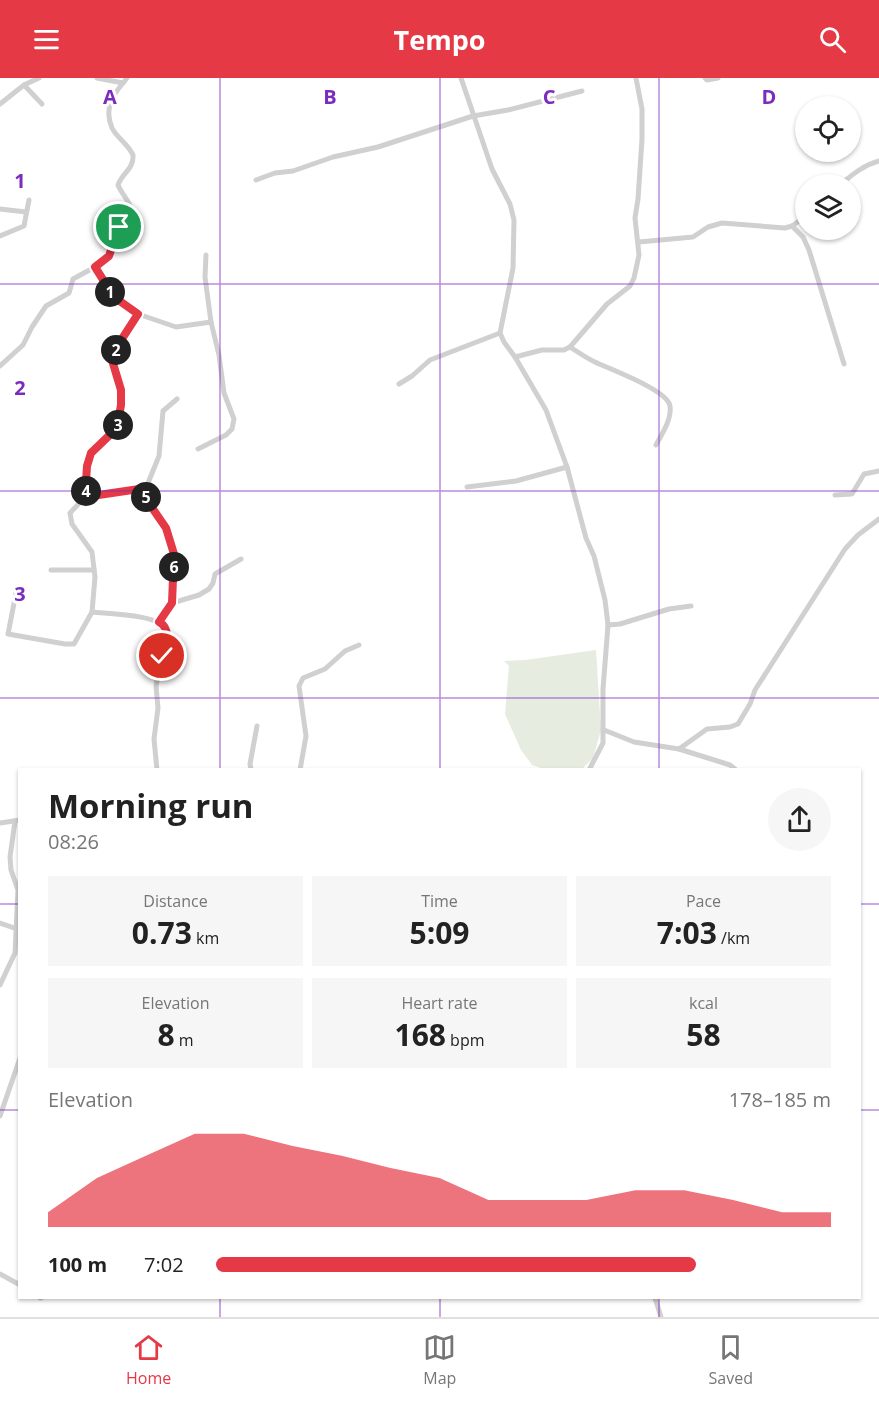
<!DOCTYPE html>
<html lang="en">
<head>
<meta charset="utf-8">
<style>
  :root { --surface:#fff; --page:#f6f6f6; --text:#222; --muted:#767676; --line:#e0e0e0; --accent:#e63946 }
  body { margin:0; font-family:"Open Sans",sans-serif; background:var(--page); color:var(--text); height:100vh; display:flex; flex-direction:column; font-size:22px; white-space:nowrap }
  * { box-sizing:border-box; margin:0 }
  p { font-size:20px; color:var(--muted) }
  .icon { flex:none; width:33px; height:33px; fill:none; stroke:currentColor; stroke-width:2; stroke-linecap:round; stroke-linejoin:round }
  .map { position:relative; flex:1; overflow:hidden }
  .panel { position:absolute; left:18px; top:690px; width:843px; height:531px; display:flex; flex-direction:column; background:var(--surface); border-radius:0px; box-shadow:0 2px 4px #0004 }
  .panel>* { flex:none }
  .fabs { position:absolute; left:795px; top:18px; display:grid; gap:12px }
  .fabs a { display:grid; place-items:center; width:66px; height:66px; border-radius:50%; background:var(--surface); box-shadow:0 2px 4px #0004; font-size:30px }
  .pin { position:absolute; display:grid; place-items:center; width:51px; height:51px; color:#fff; margin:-26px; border:3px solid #fff; border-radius:50%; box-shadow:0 2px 6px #0007 }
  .km { position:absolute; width:30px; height:30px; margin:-15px; border-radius:50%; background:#222; color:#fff; font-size:16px; line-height:30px; text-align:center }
  .round { display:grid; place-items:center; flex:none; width:63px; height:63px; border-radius:32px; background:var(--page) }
  .overview { display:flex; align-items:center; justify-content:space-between; height:102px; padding:0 30px }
  h1 { font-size:33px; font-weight:700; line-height:45px }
  .stats { display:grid; grid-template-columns:repeat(3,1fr); gap:9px; height:102px; padding:6px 30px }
  .stats div { display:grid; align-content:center; border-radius:0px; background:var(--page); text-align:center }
  .stats b { font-size:30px; font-weight:700 }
  .stats small { font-size:16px; font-weight:400 }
  .stats p { font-size:16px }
  .chart { height:168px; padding:12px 30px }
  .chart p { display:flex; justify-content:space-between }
  .chart svg { width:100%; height:108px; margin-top:6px; fill:var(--accent); opacity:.7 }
  ul { padding:0 30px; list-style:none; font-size:20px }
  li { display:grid; grid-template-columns:96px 72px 1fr; align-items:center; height:45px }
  li i { height:15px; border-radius:8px; background:var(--accent) }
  header { display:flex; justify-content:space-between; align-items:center; height:78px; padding:0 30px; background:var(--accent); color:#fff; font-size:27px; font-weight:700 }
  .tabs { display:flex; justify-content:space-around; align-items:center; height:84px; border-top:2px solid var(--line); background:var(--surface); font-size:16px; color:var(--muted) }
  .tabs a { display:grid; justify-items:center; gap:3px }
  .tabs .active { color:var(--accent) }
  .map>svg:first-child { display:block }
  .green { fill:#e6ecdf }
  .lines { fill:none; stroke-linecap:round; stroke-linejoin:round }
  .minor { stroke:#d0d0d0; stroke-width:5 }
  .route-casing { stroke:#fff; stroke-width:12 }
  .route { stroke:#e63946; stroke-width:8 }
  .grid { fill:none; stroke:#7b2cbf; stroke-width:1.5; stroke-opacity:0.55 }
  .grid-label { font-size:20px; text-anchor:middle; font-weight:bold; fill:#7b2cbf; stroke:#fff; stroke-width:6; stroke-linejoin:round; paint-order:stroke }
</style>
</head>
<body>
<header><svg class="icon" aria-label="menu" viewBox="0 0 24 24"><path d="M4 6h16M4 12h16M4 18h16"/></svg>Tempo<svg class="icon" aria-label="search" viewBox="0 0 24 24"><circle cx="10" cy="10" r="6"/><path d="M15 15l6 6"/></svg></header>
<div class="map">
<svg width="879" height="1239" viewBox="0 0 879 1239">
  <rect width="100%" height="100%" fill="#fff"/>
  <path class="green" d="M596,572L601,652L593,680L582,691H544L532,687L521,672L505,636L509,588L504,583L525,582Z"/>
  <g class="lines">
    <g class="minor">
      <path d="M97,0L123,5L127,0"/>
      <path d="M461,0L492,91L510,126L514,142L513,190L500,255L504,264L515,279L546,332L567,389L586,460L594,478L605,522L608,547L603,611V665L589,692"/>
      <path d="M705,0L707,2L718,0"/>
      <path d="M24,7L42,26"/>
      <path d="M0,26L24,7L39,0"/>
      <path d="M256,102L275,95L293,93L333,79L378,69L473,38L508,32L582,13"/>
      <path d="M841,106C853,96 864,87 879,83"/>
      <path d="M0,131L26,134"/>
      <path d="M792,148L803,159L809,172L844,286"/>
      <path d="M0,158L24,148L29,122"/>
      <path d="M639,164L693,159L708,149L722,145L785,150L792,148L806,138"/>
      <path d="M206,177L205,199L211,244"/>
      <path d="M95,189L114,219L138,236L176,249L211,244L219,277L224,315L234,341L232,351L226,357L198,371"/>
      <path d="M570,269C578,274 586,280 595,284C609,291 668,312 670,328C672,341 662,356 656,367"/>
      <path d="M515,279L542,272H564L570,269L607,226L630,208L634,200L639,177L635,140L638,121L642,61V31L636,0"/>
      <path d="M0,288L23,267L32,249L46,228L69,215L73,201L106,183L111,174L119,149L133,137C133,127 122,117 118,107C122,95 134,91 133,77C128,66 117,60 112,50C104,32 112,18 123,5"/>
      <path d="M399,306L412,298L430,282L500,255"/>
      <path d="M467,409L516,403L567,389"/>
      <path d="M146,410C144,427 167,450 173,469C178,485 173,508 172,525"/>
      <path d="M835,417L852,416L864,396L879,393"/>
      <path d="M85,419L87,388L91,375L117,350L121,327V312L112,282L118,267L138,236"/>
      <path d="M51,492H94"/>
      <path d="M17,510L8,556L65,566H74L92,534L95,499L92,474L72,446L70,435L85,419L146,410L159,378L163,333L177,321"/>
      <path d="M92,534C110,536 158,536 167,552L156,608L158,630L154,661L157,692"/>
      <path d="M159,544L172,525L199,517L209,511L213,505L215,496L241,481"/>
      <path d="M608,547L620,546L669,531L691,528"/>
      <path d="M604,652L634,664L679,671L707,651L730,649L738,646L750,626L755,612L845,471L858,457L879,441"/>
      <path d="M679,671L730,687L736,692"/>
      <path d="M251,692L250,686L257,648"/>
      <path d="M300,692L306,658L299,608L303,600L325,591L345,573L359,567"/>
      <path d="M0,745L20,742"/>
      <path d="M0,845L20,852"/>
      <path d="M0,907L15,875L18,812L11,792L10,779L15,743"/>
      <path d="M0,1038L20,980"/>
      <path d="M0,1196L20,1207"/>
      <path d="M40,1220H41"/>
      <path d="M655,1220L661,1239"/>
    </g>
  </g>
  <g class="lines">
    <g class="route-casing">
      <path id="route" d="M119,149L109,178L95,189L114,219L138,236L118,267L112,282L121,312V327L117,350L91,375L87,388L85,419L146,410V421L166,450L174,476L172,525L159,544C172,551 166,566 162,578"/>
    </g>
    <use href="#route" class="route"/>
  </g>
  <path class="grid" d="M220,0V692M440,0V692M659,0V692M0,206H879M0,413H879M0,620H879M0,826H20M860,826H879M0,1032H20M860,1032H879M220,1220V1239M440,1220V1239M659,1220V1239"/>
  <g class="grid-label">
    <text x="110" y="26">A</text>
    <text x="330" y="26">B</text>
    <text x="549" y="26">C</text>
    <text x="769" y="26">D</text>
    <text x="20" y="110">1</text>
    <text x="20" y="317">2</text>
    <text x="20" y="523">3</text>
  </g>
</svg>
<div class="fabs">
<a><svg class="icon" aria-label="locate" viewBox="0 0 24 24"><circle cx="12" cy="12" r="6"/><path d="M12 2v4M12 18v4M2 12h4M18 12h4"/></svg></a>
<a><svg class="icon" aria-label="layers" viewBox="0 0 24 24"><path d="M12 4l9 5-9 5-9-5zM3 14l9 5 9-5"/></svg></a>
</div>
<div class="pin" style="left:119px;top:149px;background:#1e9e55"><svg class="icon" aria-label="arrive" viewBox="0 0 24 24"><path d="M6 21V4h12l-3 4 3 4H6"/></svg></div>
<div class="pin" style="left:162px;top:578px;background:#d93025"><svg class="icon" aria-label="check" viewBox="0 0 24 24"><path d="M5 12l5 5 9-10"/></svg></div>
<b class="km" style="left:110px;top:214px">1</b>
<b class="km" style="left:116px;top:272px">2</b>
<b class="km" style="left:118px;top:347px">3</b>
<b class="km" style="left:86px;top:413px">4</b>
<b class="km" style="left:146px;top:419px">5</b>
<b class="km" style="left:174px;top:489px">6</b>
<section class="panel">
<div class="overview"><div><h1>Morning run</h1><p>08:26</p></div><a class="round"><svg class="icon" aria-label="share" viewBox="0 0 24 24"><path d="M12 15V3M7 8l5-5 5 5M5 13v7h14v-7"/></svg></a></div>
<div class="stats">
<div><p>Distance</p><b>0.73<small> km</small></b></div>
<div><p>Time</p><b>5:09</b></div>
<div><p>Pace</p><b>7:03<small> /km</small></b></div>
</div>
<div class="stats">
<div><p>Elevation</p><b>8<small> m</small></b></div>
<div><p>Heart rate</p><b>168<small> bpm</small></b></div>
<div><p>kcal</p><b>58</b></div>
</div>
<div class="chart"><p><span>Elevation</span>178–185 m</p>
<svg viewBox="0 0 160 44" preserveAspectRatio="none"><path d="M0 44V38L10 24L20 15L30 6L40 6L50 11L60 15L70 20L80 24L90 33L100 33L110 33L120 29L130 29L140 33L150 38L160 38V44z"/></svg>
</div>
<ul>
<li><b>100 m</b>7:02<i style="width:78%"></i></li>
</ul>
</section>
</div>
<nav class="tabs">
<a class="active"><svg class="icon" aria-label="home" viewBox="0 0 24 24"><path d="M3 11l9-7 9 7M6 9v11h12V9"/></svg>Home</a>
<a><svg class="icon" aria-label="map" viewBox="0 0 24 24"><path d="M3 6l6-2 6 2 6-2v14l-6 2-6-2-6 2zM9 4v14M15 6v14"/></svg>Map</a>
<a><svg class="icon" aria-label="saved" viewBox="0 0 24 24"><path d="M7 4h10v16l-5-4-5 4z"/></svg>Saved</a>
</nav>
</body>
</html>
